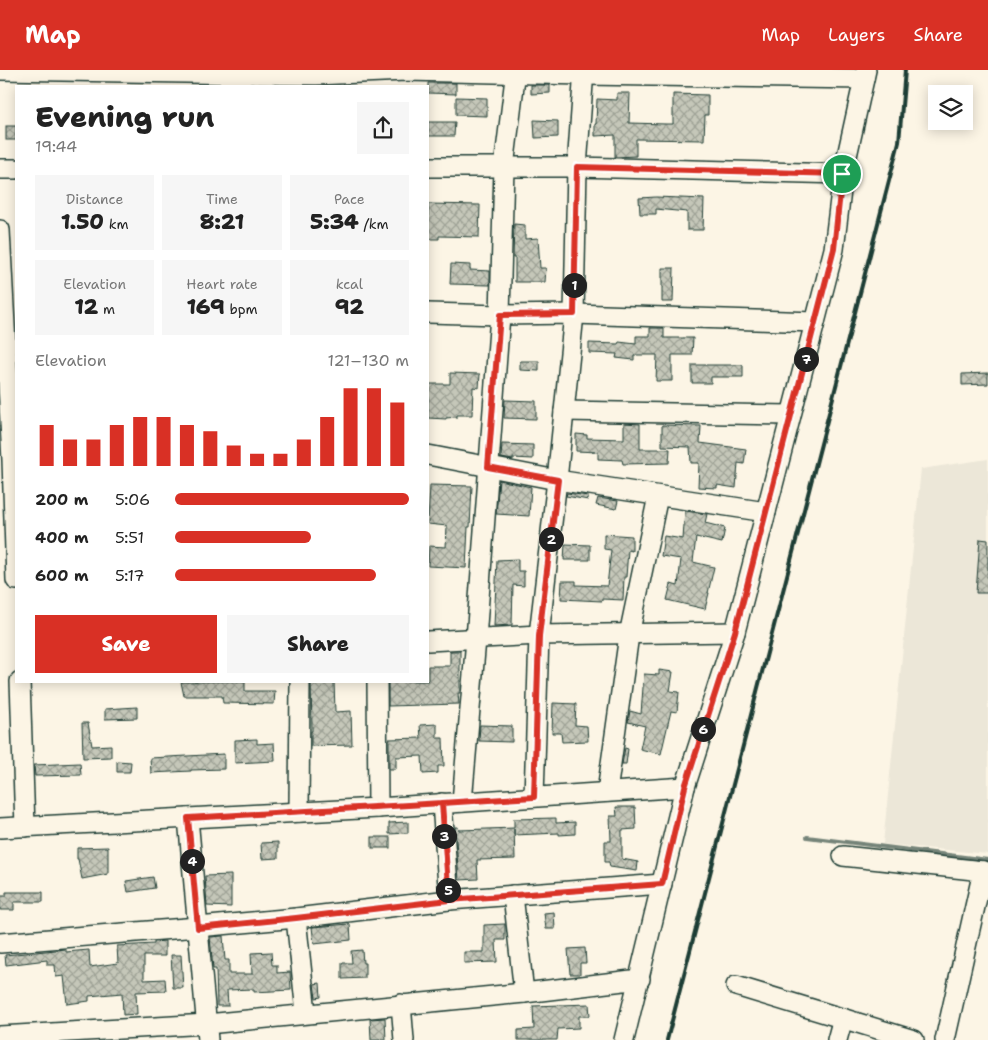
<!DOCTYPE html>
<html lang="en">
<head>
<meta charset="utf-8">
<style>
  :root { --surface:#fff; --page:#f6f6f6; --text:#222; --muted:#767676; --accent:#d93025 }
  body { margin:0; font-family:"Shantell Sans",sans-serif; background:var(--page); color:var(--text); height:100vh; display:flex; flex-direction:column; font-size:19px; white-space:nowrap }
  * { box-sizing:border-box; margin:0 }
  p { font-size:16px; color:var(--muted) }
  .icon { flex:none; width:28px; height:28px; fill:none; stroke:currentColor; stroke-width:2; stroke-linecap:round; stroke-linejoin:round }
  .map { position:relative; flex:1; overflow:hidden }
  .side { position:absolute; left:15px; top:15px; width:414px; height:598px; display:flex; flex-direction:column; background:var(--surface); border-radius:0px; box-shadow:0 2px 12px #0003 }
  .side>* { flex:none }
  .controls { position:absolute; left:928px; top:15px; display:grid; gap:10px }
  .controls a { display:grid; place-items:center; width:45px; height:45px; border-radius:0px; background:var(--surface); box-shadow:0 2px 12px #0003; font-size:25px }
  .pin { position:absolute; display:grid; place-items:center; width:42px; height:42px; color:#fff; margin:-21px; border:2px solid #fff; border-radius:50%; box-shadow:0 1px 5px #0007 }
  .km { position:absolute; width:25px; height:25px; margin:-12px; border-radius:50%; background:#222; color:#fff; font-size:14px; line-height:25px; text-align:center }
  .round { display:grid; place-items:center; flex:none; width:52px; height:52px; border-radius:0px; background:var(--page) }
  .overview { display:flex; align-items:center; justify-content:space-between; height:85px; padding:0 20px }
  h1 { font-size:28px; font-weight:800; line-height:38px }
  .figures { display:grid; grid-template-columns:repeat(3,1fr); gap:8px; height:85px; padding:5px 20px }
  .figures div { display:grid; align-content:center; border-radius:0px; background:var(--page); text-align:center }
  .figures b { font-size:21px; font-weight:800 }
  .figures small { font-size:14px; font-weight:400 }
  .figures p { font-size:14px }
  .chart { height:140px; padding:10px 20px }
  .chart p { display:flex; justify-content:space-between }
  .chart svg { width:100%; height:90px; margin-top:5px; stroke:var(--accent); stroke-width:6 }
  .primary-button { display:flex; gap:10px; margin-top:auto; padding:10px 20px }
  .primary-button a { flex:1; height:58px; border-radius:0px; background:var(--accent); color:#fff; font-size:20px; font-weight:800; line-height:58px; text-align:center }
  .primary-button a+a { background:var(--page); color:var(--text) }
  ul { padding:0 20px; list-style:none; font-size:16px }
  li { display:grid; grid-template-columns:80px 60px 1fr; align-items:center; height:38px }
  li i { height:12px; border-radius:6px; background:var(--accent) }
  header { display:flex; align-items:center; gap:30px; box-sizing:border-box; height:70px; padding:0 25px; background:var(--accent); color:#fff }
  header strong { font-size:24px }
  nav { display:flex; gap:28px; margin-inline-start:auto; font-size:18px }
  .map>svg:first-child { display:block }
  .built { fill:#ece7d8 }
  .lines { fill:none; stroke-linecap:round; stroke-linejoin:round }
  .stream { stroke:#758479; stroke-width:4 }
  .building { fill:url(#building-cross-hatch); stroke:#1f3d34 }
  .minor-casing { stroke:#1f3d34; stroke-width:22 }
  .minor { stroke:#fcf5e5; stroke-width:19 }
  .rail { stroke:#1f3d34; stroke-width:4 }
  .route-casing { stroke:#fff; stroke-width:10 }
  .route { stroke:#d93025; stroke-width:6 }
</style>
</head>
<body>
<header>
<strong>Map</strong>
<nav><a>Map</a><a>Layers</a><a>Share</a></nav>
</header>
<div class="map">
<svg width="988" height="970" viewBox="0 0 988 970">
  <defs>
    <pattern id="building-cross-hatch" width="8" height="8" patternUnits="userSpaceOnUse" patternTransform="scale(1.25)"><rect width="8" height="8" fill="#c5c7b9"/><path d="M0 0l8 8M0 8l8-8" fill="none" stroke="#9fa397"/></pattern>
  </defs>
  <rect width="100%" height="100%" fill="#fcf5e5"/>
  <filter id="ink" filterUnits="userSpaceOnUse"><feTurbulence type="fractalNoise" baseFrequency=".02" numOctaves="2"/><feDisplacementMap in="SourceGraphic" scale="10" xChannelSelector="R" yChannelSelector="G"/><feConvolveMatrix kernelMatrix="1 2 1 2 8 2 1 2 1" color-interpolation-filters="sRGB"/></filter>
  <g filter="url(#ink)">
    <path class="built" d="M988,389V784L883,774L921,399Z"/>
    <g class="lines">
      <path class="stream" d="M807,767L988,790"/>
    </g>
    <g class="building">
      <path d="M428,13H456V24L428,23Z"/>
      <path d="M531,15H550V23L531,24Z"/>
      <path d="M617,23H630L629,53L666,54H673V24L708,25V45H705L704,70L636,69V86L615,87V65L595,66V54H596L597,29L617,30Z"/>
      <path d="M456,27L487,28V46L456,45Z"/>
      <path d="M534,50L558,51V67L535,68Z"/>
      <path d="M428,52H455L454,66H428Z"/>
      <rect x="6" y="56" width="10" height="14"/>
      <path d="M656,127L704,129L703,160H687V142L656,139V144H640L639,128Z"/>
      <path d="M428,134L480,135L479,167L439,166V169H428Z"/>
      <path d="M514,154L525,155V169L538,168L540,198H546L545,212H515V188H513Z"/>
      <path d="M451,194L470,195V200L490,201V215L450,214Z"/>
      <path d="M662,198H674L673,232H662Z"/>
      <path d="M650,258H664V268H693L692,285H672V311H656L657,285H634V290L616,288L617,284L589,283V273L618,274L619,272L636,274V266H650Z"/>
      <path d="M520,291H539V301L520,300Z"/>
      <path d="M692,295H743V307H711V313H692Z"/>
      <path d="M450,303L480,304L479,318L473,317L472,345H457V347L446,348V349L428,348V314H450Z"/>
      <path d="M988,303V314L962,315V304Z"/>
      <path d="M505,330L536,331V349L504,348Z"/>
      <path d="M624,353L640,354V379H670L669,393L623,394L622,390L598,389V382L576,381V364L587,365V368L624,369Z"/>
      <path d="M662,355L701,356L700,373L746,379L744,394L738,393L736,418L717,415V418L698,417L699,393H691L690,377L662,376Z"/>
      <path d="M502,374L533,375V389L513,388V390L501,388Z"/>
      <path d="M499,410L531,417L529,446L496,444Z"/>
      <path d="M430,415L472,416L470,457H468L466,498L428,496L429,476L446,477L447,456L428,454Z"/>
      <path d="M567,423L588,426V430L566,426Z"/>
      <path d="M598,428L618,431L616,439L596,435Z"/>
      <path d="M685,441L707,444L705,453L725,458L722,473L696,467L693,492L714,497L708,523H709L705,539L667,530L671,514L678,516L681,489L661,486L664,466L683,469Z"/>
      <path d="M604,464L632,466V481L628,480L626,507H624L623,530L602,529V531L561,529L562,511H576V515L607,516L611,480L604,479Z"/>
      <path d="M980,469L988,470V523H976Z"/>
      <path d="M565,474L590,475V490H564Z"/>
      <path d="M518,489V501H524V516L513,515L512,555L494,556L497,490Z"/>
      <path d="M450,581H460V623H458L459,634L388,636V611H428V596H450Z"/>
      <path d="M659,600L673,602L670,621L679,622L677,642L671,641L661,684L640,679L645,656L628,652L630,641L641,644L644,604L659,605Z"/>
      <path d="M245,611V621H275L274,634L223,633L222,626H184L181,612Z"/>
      <path d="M311,611H334L335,642L351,641L352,675L311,676V661H312Z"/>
      <path d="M553,633L576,634L575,655L587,656L588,671L562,672L561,663H552Z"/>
      <path d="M137,637V648L105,649V639Z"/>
      <path d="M82,653H88L92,676L111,675V687L83,688Z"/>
      <path d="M437,654V668H443L444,696H438V703L423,704L422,686L396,687V699H389V669L421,668L420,655Z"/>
      <path d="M480,655L512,656V672L479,671Z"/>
      <path d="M257,669V674L274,673L275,691L235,693V670Z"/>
      <path d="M625,678L628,679L626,694H622Z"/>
      <path d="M224,684V699L191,700V701L151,703L150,688Z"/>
      <path d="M117,691L131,692L130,702H117Z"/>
      <path d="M80,693L81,705L35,706L34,695Z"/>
      <path d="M616,737H635L636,759L622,760V789L638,792L637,801L610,797L609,792H605V771H611L610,746H617Z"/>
      <path d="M556,748V753L575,752V764L559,765V763L514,765V759L515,789L477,790L478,809L459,810L455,757H458L459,760L514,758V749Z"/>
      <path d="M408,752V763L389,764V753Z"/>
      <rect x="372" y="767" width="18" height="11"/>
      <path d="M278,772V788L262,789L261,773Z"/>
      <path d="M108,777V804L82,809L78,789H77V778Z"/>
      <path d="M231,805V837L207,836L205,806Z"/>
      <path d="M153,807L155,818L128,822L126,811Z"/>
      <path d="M6,822H43V832H14V840H0V826H6Z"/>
      <path d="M554,842L555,859H546L544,843Z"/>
      <path d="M350,854L351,870L314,874L312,857Z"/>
      <path d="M505,854V870H496L497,892L464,893V882H484V855Z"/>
      <path d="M223,866L225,890H229V904H252L251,883L271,882L272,895H277V903L290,902L291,920L254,922V919L227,920L228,936H217L216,899H213L210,867Z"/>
      <path d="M165,871V886H144V910L165,909L166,921L136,922L137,944L123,945L122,923L89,926V931L67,934L64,906L56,907L55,895H47V890L6,895L5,885L66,879V882L89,880L90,897L118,893L117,876L154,874V872Z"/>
      <path d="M585,878L586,893H580V904H570L568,879Z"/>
      <path d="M362,880L363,893H365V908L342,909V893H352L351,881Z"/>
      <path d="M171,885H181L183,918H173Z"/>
      <path d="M320,913L321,927L316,928L314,914Z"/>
      <path d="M589,934L590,946H579V958L558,959L557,970H518V960L534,959L533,936Z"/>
      <path d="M385,948L386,970H371L370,949Z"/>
    </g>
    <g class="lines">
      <g class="minor-casing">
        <g id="minor">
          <path d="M0,0L316,5L406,1L584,5L864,9"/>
          <path d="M428,97H577L843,104"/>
          <path d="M0,99H16"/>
          <path d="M0,160L12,390L16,510"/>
          <path d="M428,243L500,245L574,244L815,252"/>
          <path d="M564,341L791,345"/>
          <path d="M428,385L557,410L766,442"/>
          <path d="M428,571L539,565L735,562"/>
          <path d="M20,611L25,757"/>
          <path d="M377,611L378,738"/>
          <path d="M607,722L629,565L658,426"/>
          <path d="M534,727L539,565L557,410L574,244L577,97L584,0"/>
          <path d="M462,732L476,569L500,245L504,97L516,0"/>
          <path d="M442,733L449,830"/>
          <path d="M299,742L300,611"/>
          <path d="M188,748L208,970"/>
          <path d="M0,758L378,738L685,717"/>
          <path d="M843,786L983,801L988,802"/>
          <path d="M513,825L524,923"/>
          <path d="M296,848L306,943"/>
          <path d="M0,873L198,857L296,848L449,830L662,814"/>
          <path d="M736,916L914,970"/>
          <path d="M401,934L404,970"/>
          <path d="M0,966L207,954L524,923L640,909"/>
          <path d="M624,970L685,717L735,562L834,179L843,104L866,0"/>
          <path d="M837,970L843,948"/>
          <path d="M945,970L983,801"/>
        </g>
      </g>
      <use href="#minor" class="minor"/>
      <path class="rail" d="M667,970L899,72L905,0"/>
    </g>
  </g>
  <g class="lines" filter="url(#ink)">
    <g class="route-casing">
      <path id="route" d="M842,104L577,97L574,244L500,245L488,397L558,410L539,566L534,727L442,733L449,830L296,848L198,858L188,748L442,733L449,830L662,814L685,717L735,562L834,179L842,104"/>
    </g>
    <use href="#route" class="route"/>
  </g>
</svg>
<div class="controls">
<a><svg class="icon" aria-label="layers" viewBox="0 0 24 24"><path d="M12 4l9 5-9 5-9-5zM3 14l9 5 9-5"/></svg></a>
</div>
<div class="pin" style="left:842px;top:104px;background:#1e9e55"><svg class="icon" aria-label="arrive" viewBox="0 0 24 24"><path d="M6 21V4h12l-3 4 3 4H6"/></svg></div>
<b class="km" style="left:574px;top:215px">1</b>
<b class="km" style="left:551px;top:469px">2</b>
<b class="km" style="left:444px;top:766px">3</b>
<b class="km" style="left:192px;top:791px">4</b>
<b class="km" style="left:448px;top:820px">5</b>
<b class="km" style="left:703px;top:659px">6</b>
<b class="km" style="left:806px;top:289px">7</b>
<section class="side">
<div class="overview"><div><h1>Evening run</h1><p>19:44</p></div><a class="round"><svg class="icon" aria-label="share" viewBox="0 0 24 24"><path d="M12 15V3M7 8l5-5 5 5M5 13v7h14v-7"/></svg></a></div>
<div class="figures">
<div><p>Distance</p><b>1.50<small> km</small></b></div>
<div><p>Time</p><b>8:21</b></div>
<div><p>Pace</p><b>5:34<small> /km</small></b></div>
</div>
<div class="figures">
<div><p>Elevation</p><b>12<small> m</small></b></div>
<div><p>Heart rate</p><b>169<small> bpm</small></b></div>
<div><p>kcal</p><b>92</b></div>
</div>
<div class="chart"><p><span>Elevation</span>121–130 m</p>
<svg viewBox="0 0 160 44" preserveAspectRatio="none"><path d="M5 44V24M15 44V31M25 44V31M35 44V24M45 44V20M55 44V20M65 44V24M75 44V27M85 44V34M95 44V38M105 44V38M115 44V31M125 44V20M135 44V6M145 44V6M155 44V13"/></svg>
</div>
<ul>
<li><b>200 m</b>5:06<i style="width:100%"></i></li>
<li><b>400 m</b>5:51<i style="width:58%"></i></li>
<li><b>600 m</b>5:17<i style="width:86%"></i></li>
</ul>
<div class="primary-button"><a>Save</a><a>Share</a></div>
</section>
</div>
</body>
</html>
